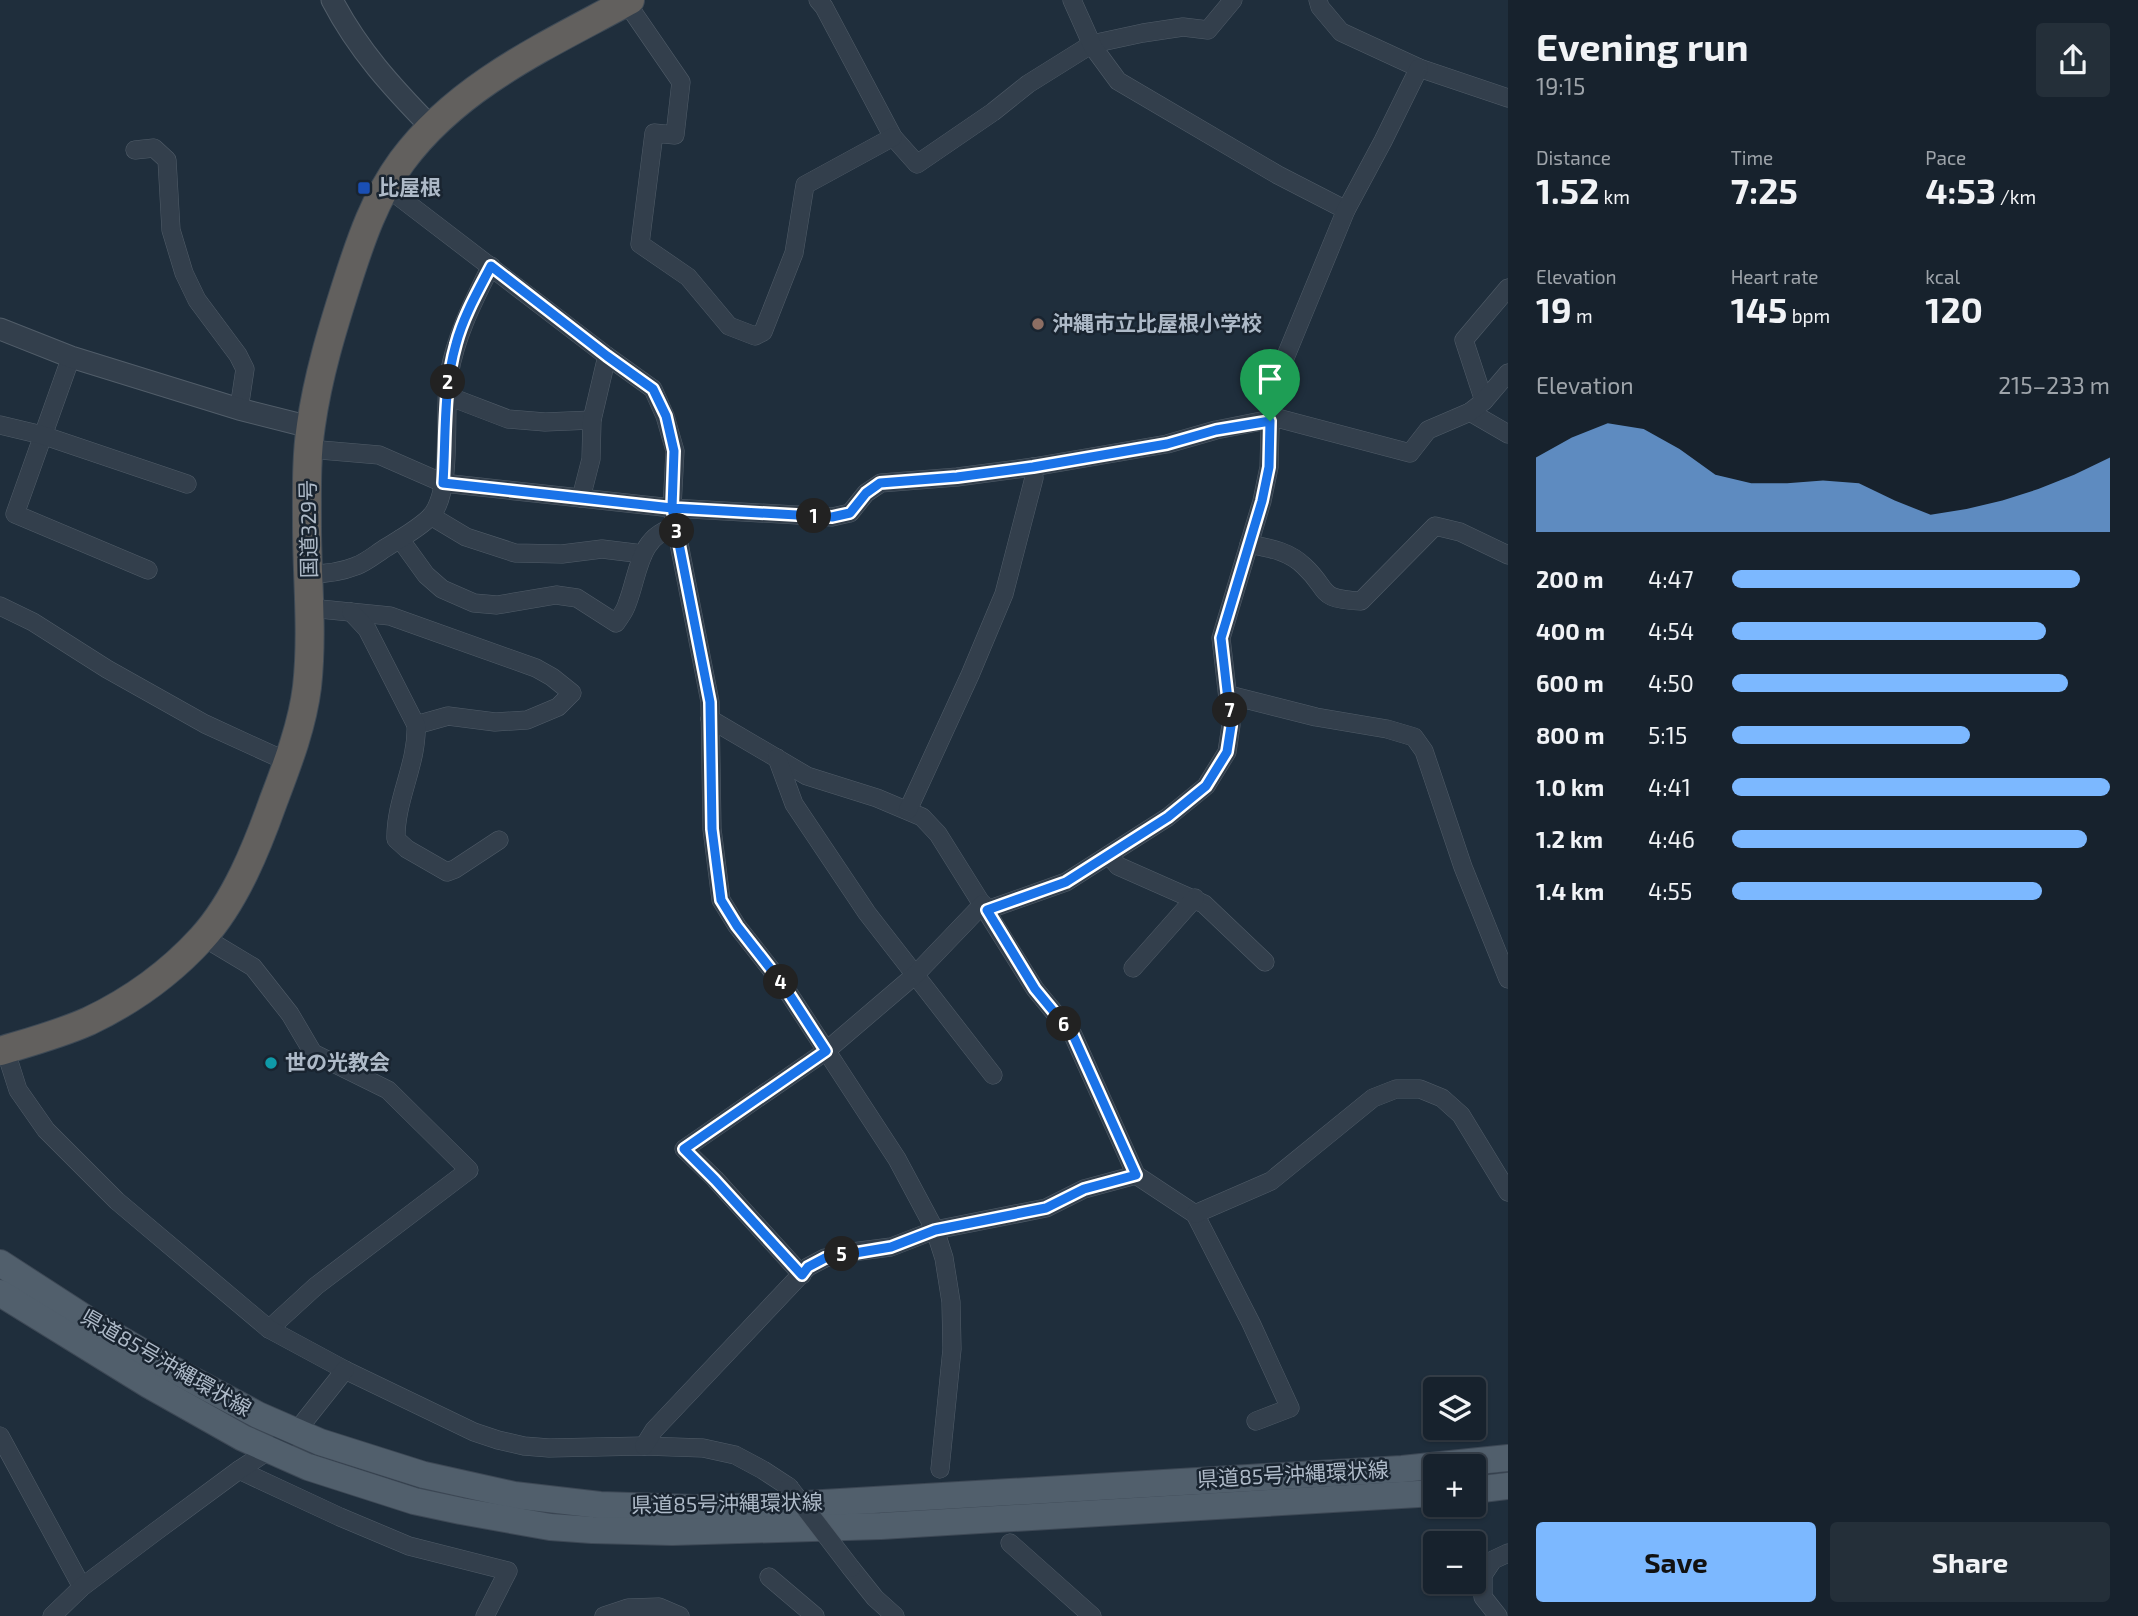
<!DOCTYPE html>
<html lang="en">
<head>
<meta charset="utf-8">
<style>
  :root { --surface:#17222d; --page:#242f39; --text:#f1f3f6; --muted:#9ea4aa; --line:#363f49; --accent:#7cb8ff }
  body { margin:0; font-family:"Exo 2","Noto Sans JP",sans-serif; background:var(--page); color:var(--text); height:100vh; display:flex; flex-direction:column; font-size:26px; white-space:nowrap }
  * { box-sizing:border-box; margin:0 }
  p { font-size:23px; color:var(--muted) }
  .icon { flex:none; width:38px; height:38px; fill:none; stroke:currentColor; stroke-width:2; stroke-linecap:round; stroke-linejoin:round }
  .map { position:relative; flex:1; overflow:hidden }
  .drawer { display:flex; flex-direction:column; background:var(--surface); width:630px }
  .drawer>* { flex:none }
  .controls { position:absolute; left:1423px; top:1377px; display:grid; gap:14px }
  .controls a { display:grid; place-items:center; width:63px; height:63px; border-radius:7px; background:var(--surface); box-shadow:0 2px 5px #0004,0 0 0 2px var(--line); font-size:35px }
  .pin { position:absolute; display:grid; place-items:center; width:60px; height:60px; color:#fff; margin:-72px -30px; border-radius:50% 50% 50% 0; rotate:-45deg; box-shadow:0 0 7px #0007 }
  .pin .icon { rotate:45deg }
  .km { position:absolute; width:35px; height:35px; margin:-18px; border-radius:50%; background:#222; color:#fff; font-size:19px; line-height:35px; text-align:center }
  .round { display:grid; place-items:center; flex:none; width:74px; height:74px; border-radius:7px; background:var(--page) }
  .summary { display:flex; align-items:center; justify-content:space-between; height:119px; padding:0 28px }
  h1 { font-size:38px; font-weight:700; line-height:52px }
  .stats { display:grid; grid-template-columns:repeat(3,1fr); gap:10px; height:119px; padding:7px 28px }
  .stats div { display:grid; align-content:center }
  .stats b { font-size:35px; font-weight:700 }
  .stats small { font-size:19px; font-weight:400 }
  .stats p { font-size:19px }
  .chart { height:196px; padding:14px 28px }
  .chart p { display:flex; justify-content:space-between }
  .chart svg { width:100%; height:126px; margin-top:7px; fill:var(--accent); opacity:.7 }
  .button { display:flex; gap:14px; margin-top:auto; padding:14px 28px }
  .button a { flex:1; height:80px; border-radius:7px; background:var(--accent); color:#111; font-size:28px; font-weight:700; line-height:80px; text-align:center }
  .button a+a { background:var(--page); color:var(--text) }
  ul { padding:0 28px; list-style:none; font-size:23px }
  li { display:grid; grid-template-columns:112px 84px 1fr; align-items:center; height:52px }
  li i { height:18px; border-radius:9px; background:var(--accent) }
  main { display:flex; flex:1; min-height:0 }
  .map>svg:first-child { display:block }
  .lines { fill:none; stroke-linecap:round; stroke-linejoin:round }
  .minor-casing { stroke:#515d69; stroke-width:19 }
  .tertiary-casing { stroke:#515d69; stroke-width:23 }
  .primary-casing { stroke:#3d4855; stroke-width:28 }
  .trunk-casing { stroke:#3e4a56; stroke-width:30 }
  .minor { stroke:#333f4c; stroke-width:18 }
  .tertiary { stroke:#333f4c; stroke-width:21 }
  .primary { stroke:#515f6c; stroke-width:26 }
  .trunk { stroke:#62605e; stroke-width:28 }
  .minor-bridge-casing { stroke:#515d69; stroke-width:19; stroke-linecap:butt }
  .minor-bridge { stroke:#333f4c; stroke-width:18 }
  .route-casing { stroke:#fff; stroke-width:14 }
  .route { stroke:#1a73e8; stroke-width:9 }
  .transit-dot { fill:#1a4fb4; stroke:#192430; stroke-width:2.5 }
  .education-dot { fill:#8d6e63; stroke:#192430; stroke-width:2.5 }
  .culture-dot { fill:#0f9aa8; stroke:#192430; stroke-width:2.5 }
  .labels { text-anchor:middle; stroke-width:5; stroke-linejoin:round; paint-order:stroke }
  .poi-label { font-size:21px; font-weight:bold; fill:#aebac8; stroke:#192430; text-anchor:start }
  .street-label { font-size:21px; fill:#aebac8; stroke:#192430 }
</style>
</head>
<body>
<main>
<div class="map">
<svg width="1508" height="1616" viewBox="0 0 1508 1616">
  <rect width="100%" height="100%" fill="#1f2e3c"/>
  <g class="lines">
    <g class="minor-casing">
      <g id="minor">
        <path d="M818,0L824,7L893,137L917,164L993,112L1028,84L1092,44L1143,33L1183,27L1208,30L1233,0"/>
        <path d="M1072,0L1093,47L1118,81L1278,175L1346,210"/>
        <path d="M1318,0L1320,7L1341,32L1419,68L1508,98"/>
        <path d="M626,2L681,82L675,135L654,133L640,244L688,277L729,326L755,336L763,332L794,253L805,185L893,137"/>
        <path d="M135,150L154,148L167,160L171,230L184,273L197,300L238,355L245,369L239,409"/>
        <path d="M385,186L607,356L653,389L665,416L675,451L672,508L710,702L712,829L721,900L737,926L784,986L897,1159L935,1230L944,1258L951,1302L952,1349L940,1469"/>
        <path d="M71,357L15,514L148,570"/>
        <path d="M448,396L508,419L545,422L592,420"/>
        <path d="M1484,401L1464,340L1508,288"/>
        <path d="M1470,412L1508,434"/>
        <path d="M0,425L42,435L187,484"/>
        <path d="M309,449L379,455L443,483L672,508L832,517L850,513L866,493L881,483L957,477L1033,467L1167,444L1216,430L1277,418L1410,453L1428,430L1470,412L1484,401L1508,373"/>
        <path d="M581,498L591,459L592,420L607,356"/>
        <path d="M431,516L466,537L515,553L562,554L602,549L643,554"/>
        <path d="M400,539L426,575L442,589L474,603L497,605L556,595L577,598L616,623C620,617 625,611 627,604C639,574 638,535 676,527"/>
        <path d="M1249,544C1269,548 1289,551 1304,566C1331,591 1316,599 1361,601L1435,526L1460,532L1508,555"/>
        <path d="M309,574C324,574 341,572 356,566C367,562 377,553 387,547C400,539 421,527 431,516C454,489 443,411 449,375C456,335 473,302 491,266"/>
        <path d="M0,606L33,622L107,669L205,724L288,762"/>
        <path d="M310,608L390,616L536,668L552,677L572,693L558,707L527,720L495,722L448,716L416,725"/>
        <path d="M351,612L367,629L416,725C418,763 395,800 396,839L407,849L447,872L455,869L499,840"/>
        <path d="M1229,695L1316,717L1387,729L1414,737L1424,751L1463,867L1508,979"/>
        <path d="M710,719L807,776L877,798L922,817L938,834L1035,989L1073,1035L1136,1175L1195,1214L1251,1323L1290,1408L1256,1421"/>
        <path d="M777,758L794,804L867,913L993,1075"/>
        <path d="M908,810L970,675L1004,594L1034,478L1033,467"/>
        <path d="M1109,855L1118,866L1204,904L1265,962"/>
        <path d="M987,910L1066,882L1168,817L1206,786L1227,752L1231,725L1221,638L1262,501L1269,467L1271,392L1346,210L1383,141L1419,68"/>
        <path d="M203,937L253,967L290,1014L313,1053L388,1090L469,1170L316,1286L269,1329"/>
        <path d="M1133,968L1195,898"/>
        <path d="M5,1049L18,1090L46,1130L117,1201L269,1329L345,1370L474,1432L498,1440L524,1446L549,1448L644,1446L703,1448L735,1455L763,1470L789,1487"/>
        <path d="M1195,1214L1271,1181L1373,1098L1396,1089H1420L1442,1098L1461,1115L1508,1192"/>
        <path d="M802,1275L715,1179L684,1149L826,1051L915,975L983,904"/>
        <path d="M0,1436L82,1587"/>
        <path d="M644,1446L654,1430L808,1267L825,1258L852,1252L891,1247L935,1230L1046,1208L1084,1189L1136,1175"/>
        <path d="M239,1470L340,1517L409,1546L508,1571L485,1616"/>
        <path d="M1010,1543L1092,1616"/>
        <path d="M851,1568L875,1598L895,1616"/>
        <path d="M769,1577L815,1616"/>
        <path d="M52,1616L82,1587L155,1532L239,1470L295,1433L345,1370"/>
        <path d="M604,1616L628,1608L659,1607L680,1616"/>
        <path d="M1498,1616L1483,1597V1575L1493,1560L1508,1553"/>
      </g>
    </g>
    <g class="tertiary-casing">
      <g id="tertiary">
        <path d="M332,0C358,50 392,87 431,127"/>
        <path d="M0,329L71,357L239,409L310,427"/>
      </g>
    </g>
    <g class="primary-casing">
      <g id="primary">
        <path d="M0,1263L88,1320L161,1363L258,1415L320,1442L424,1475L514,1495L600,1505L694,1508L772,1506L1402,1469L1508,1458"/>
        <path d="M0,1293L149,1385L243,1438L308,1467L414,1501L461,1511L550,1527L592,1530L672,1532L881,1526L1435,1493"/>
        <path d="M1474,1490L1508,1486"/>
      </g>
    </g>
    <g class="trunk-casing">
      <path id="trunk" d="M0,1051C30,1042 60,1034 89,1021C131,1001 171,972 202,938C235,902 257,847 273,802C287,765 302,727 307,687C313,633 307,579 307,526C307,493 306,458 311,425C318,376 332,330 347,283C361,239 375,198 402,161C459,84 548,45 630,0"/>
    </g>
    <use href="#minor" class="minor"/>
    <use href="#tertiary" class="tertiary"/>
    <use href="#primary" class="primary"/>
    <use href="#trunk" class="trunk"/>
    <g class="minor-bridge-casing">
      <path id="minor-bridge" d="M789,1487L851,1568"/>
    </g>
    <use href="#minor-bridge" class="minor-bridge"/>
  </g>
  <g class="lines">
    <g class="route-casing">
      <path id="route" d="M1270,421L1216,430L1167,444L1033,467L957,477L880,483L866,493L850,513L832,517L672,508L443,483C446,437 443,389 456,344C463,317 478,291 491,266L607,356L653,389L666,416L674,451L672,508L710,702L712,829L721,900L737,926L784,986L826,1051L684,1149L715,1180L802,1275L808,1267L825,1258L891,1247L935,1230L1046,1208L1084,1189L1136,1175L1073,1035L1035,989L987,910L1066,882L1168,817L1206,786L1227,752L1231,726L1221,638L1262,501L1269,467L1270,421"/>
    </g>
    <use href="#route" class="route"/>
  </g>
  <rect class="transit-dot" x="357" y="181" width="14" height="14" rx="3.5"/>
  <circle class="education-dot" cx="1038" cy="324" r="7"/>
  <circle class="culture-dot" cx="271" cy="1063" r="7"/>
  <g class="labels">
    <g class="poi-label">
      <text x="378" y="195">比屋根</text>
      <text x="1052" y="331">沖縄市立比屋根小学校</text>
      <text x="285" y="1070">世の光教会</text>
    </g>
    <g class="street-label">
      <text transform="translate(309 529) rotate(-91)" y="7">国道329号</text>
      <text transform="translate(166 1363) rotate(30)" y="7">県道85号沖縄環状線</text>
      <text transform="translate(1293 1475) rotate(-3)" y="7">県道85号沖縄環状線</text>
      <text transform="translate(727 1504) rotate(-1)" y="7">県道85号沖縄環状線</text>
    </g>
  </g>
</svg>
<div class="controls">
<a><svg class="icon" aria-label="layers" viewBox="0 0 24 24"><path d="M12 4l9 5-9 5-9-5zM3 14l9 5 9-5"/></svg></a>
<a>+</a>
<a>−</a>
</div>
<div class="pin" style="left:1270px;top:421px;background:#1e9e55"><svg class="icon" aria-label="arrive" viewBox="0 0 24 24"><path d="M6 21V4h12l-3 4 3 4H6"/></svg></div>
<b class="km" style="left:814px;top:516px">1</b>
<b class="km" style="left:448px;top:382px">2</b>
<b class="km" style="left:677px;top:531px">3</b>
<b class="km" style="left:781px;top:982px">4</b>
<b class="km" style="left:842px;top:1254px">5</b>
<b class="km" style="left:1064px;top:1024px">6</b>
<b class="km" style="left:1230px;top:710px">7</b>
</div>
<section class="drawer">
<div class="summary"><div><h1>Evening run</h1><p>19:15</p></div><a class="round"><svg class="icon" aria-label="share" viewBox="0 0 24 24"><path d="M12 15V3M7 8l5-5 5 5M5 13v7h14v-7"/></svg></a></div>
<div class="stats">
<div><p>Distance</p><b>1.52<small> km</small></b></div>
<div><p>Time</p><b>7:25</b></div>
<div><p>Pace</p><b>4:53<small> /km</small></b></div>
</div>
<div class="stats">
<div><p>Elevation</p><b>19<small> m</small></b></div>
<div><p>Heart rate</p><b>145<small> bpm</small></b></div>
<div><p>kcal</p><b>120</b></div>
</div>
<div class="chart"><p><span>Elevation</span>215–233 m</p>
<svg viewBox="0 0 160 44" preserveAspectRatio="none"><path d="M0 44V18L10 11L20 6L30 8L40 15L50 24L60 27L70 27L80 26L90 27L100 33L110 38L120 36L130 33L140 29L150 24L160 18V44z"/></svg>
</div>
<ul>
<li><b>200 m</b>4:47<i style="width:92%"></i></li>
<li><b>400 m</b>4:54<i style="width:83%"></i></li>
<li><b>600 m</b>4:50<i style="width:89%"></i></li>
<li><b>800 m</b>5:15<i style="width:63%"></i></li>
<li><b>1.0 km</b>4:41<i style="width:100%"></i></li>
<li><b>1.2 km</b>4:46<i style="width:94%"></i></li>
<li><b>1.4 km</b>4:55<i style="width:82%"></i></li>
</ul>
<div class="button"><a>Save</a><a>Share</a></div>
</section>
</main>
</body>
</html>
